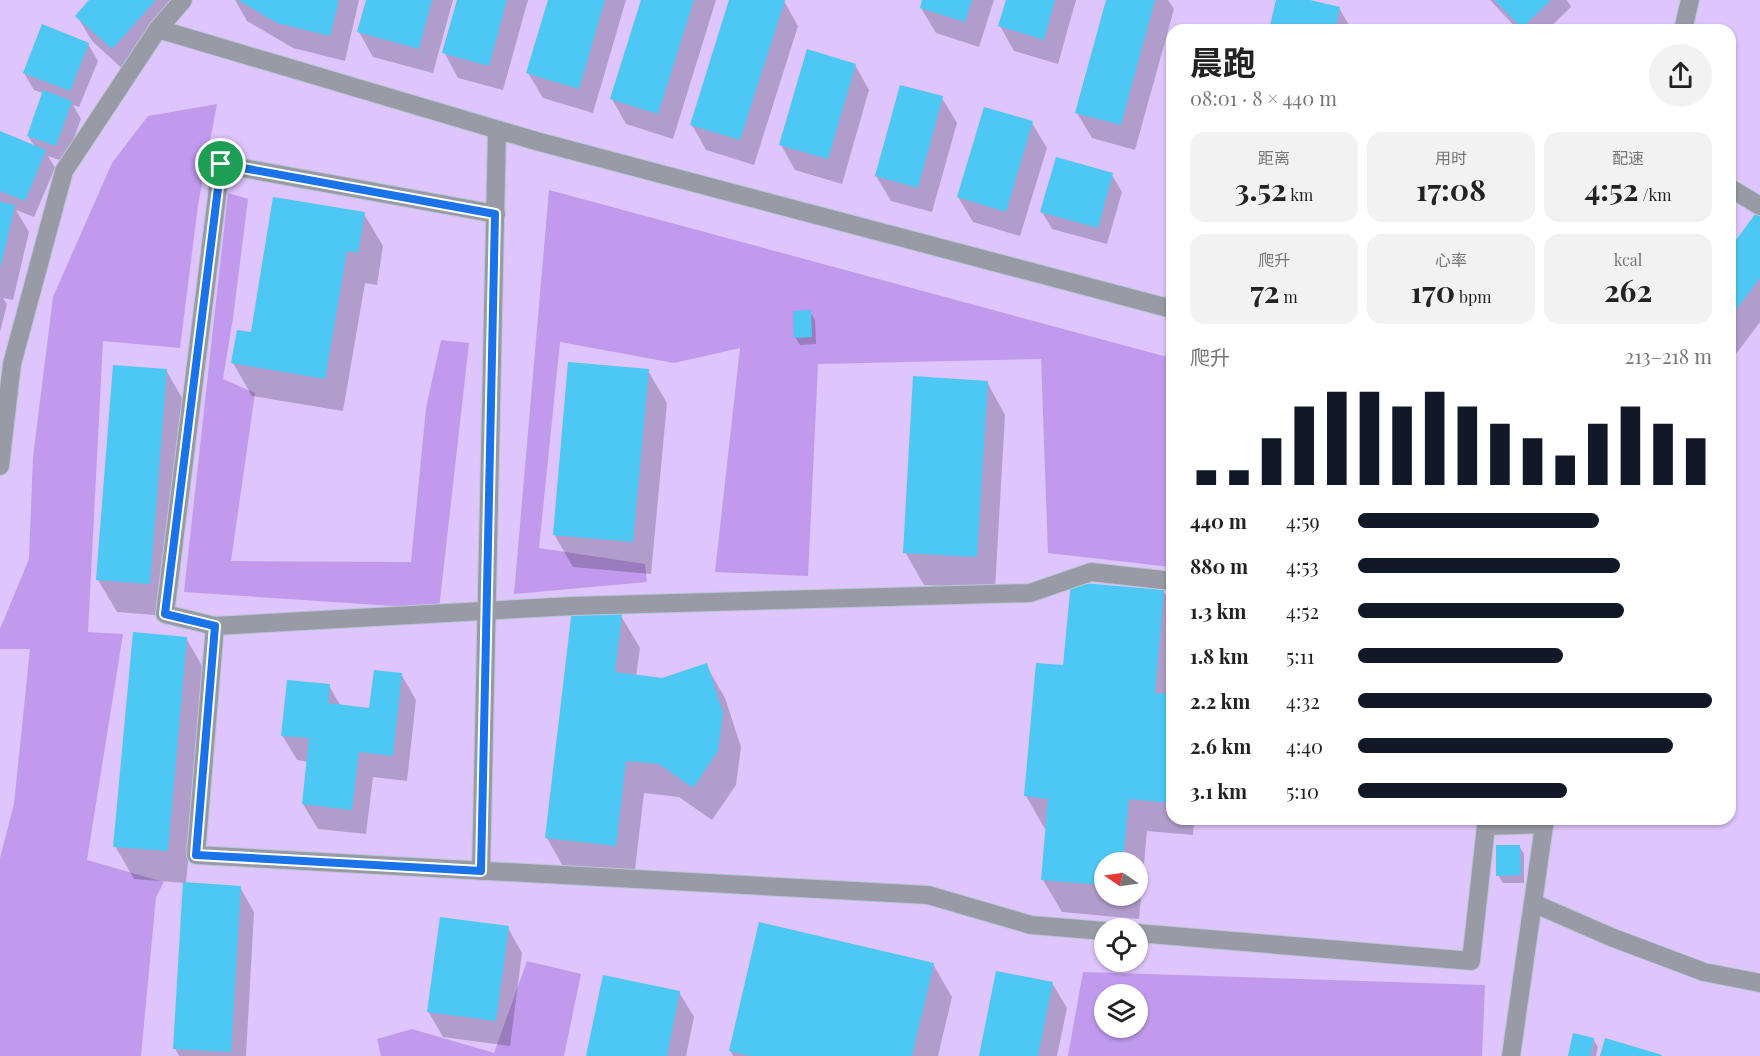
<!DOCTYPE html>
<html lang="zh">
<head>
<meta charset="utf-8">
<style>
  :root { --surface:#fff; --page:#f2f2f2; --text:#222; --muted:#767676; --accent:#111827 }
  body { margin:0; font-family:"Playfair Display","Noto Sans SC",serif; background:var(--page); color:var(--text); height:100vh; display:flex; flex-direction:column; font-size:22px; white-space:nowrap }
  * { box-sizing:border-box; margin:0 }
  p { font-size:20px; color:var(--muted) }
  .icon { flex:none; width:33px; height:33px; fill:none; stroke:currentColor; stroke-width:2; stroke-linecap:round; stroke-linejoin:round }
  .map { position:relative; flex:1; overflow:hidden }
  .drawer { position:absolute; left:1166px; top:24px; width:570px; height:801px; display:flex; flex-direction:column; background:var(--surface); border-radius:18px; box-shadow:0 2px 4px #0004 }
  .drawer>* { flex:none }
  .needle { width:39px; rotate:283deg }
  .tools { position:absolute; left:1094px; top:852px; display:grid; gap:12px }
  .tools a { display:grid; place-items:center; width:54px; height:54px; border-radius:50%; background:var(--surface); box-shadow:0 2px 4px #0004; font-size:30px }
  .pin { position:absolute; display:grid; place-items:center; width:51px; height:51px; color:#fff; margin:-26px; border:3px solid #fff; border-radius:50%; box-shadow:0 2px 6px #0007 }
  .round { display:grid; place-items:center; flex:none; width:63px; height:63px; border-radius:32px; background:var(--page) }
  .overview { display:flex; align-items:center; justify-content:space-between; height:102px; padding:0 24px }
  h1 { font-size:33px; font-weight:700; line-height:45px }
  .stats { display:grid; grid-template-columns:repeat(3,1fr); gap:9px; height:102px; padding:6px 24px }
  .stats div { display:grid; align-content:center; border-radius:15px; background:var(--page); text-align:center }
  .stats b { font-size:30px; font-weight:700 }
  .stats small { font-size:16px; font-weight:400 }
  .stats p { font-size:16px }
  .chart { height:168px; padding:12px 24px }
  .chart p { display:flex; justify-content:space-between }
  .chart svg { width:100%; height:108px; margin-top:6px; stroke:var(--accent); stroke-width:6 }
  ul { padding:0 24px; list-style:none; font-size:20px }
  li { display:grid; grid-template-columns:96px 72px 1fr; align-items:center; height:45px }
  li i { height:15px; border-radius:8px; background:var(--accent) }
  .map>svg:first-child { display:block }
  .green { fill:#dec5fe; fill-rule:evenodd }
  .forest { fill:#c19aed; fill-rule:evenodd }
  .shadow { fill:#0003; fill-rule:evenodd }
  .building { fill:#4dc7f3 }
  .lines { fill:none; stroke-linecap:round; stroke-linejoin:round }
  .street-casing { stroke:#b9c7d7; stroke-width:20 }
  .street { stroke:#989aa5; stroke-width:18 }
  .route-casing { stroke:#fff; stroke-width:12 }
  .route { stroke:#1a73e8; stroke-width:8 }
</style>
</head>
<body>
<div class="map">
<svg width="1760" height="1056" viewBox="0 0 1760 1056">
  <rect width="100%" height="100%" fill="#dbeafc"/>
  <path class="green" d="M0,0H1760V1056H0ZM1172,30H1730V819H1172ZM1104,862H1137V896H1104ZM1104,928H1137V962H1104ZM1104,994H1137V1028H1104Z"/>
  <g class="forest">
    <path d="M217,104L198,205L180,348L103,341L88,632L123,634L87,860L164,882L156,897L141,1056H0V858L14,804L30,649H0V629L29,559L33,457L53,297L112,163L148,116Z"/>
    <path d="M549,190L1171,358V567L1048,553L1041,359L818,364L808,576L715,572L740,348L674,363L560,342L539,548L645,564L647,582L514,594Z"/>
    <path d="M228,193L248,199L233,318L223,379L255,393L231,561L411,562L426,408L441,340L469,343L439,609L184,592Z"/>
    <path d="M527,961L581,974L564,1056H381L377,1039L412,1029L494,1053Z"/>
    <path d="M1083,972L1485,985L1482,1056H1068ZM1137,994V1028H1104V994Z"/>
  </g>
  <g class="shadow">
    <path d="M91,0H192L127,73L92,41L77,16Z"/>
    <path d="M235,0H359L345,61L293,48L247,21Z"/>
    <path d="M367,0H453L433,73L373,57L359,32Z"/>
    <path d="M458,0H528L503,90L458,78L444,52Z"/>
    <path d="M549,0H626L593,113L543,98L528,73Z"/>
    <path d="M643,0H716L673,139L626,124L612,99Z"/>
    <path d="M731,0L784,1L798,26L754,165L706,150L692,125Z"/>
    <path d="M924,0H994L979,47L936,33L921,8Z"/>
    <path d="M1007,0H1076L1058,64L1014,51L1000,26Z"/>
    <path d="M1108,0H1168L1174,9L1135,150L1092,138L1077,113Z"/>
    <path d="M1278,0H1304L1339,8L1352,30H1271Z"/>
    <path d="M1490,0H1567L1571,7L1547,30H1518Z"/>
    <path d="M88,44L98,61L79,107L73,105L81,119L65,162L48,156L55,168L34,217L16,210L29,232L13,300L3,298L7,304L0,332V133L35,147L28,136L43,93L34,90L24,73Z"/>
    <path d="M855,65L869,90L842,184L795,170L781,145Z"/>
    <path d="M942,98L957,123L932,212L891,201L876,176Z"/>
    <path d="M1032,123L1047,148L1020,236L973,222L958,197Z"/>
    <path d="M1112,175L1122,192L1107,244L1052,229L1042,212Z"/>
    <path d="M364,214L383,246L377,285L365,283L343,411L252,396L233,363L252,334Z"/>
    <path d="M1756,215L1760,218V322L1730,362V250Z"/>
    <path d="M810,312L815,320L816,344L800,345L795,337Z"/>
    <path d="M166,370L185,403L168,616L117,612L98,580Z"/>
    <path d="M648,371L667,403L651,574L573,567L554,534Z"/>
    <path d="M987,382L1005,415L995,589L924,585L905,552Z"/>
    <path d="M1163,591L1172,605V819H1194L1193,835L1147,831L1139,919L1062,912L1043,880L1047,829H1045L1026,796ZM1104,862H1137V896H1104Z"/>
    <path d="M621,616L640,648L636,677L662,680L706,665L725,698L741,747L736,785L712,820L679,797L644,793L634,878L565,870L547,838Z"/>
    <path d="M186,638L205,671L186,884L240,887L254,912L246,1056H179L175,1048L185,883L134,879L115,846Z"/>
    <path d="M401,674L416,700L407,781L373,777L366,834L318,829L303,804L308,762L297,760L282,735L329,686L341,706L371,710Z"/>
    <path d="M1519,846L1524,854V883H1503L1498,875Z"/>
    <path d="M508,928L522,953L510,1046L443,1037L428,1011Z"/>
    <path d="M933,964L952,997L938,1056H733L730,1050Z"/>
    <path d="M1052,983L1067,1008L1057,1056H980Z"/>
    <path d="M679,992L694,1017L686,1056H587Z"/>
    <path d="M1593,1039L1598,1047L1596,1056H1569Z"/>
  </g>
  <g class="building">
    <path d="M89,0H156L112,49L75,16Z"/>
    <path d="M238,0H339L330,36L277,23Z"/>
    <path d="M366,0H432L419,49L357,32Z"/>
    <path d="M457,0H507L489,66L442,53Z"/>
    <path d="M548,0H605L579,89L526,73Z"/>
    <path d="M641,0H694L658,114L610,99Z"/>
    <path d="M729,0H785L740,140L690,125Z"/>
    <path d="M922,0H972L965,22L920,8Z"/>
    <path d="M1006,0H1055L1044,40L998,26Z"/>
    <path d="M1106,0H1155L1121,125L1075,113Z"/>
    <path d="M1276,0H1310L1340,7L1335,30H1269Z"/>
    <path d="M1494,0H1551L1522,28Z"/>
    <path d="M42,24L89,43L70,91L23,73Z"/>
    <path d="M807,49L856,64L828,159L779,145Z"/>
    <path d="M900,85L943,96L918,188L875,176Z"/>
    <path d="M43,90L72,101L56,146L27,136Z"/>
    <path d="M984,107L1033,121L1006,212L957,197Z"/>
    <path d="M0,131L46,150L25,201L0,191Z"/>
    <path d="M1056,157L1113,173L1098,228L1040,212Z"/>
    <path d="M273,197L365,212L358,253L347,251L325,379L231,363L237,330L251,332Z"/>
    <path d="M0,202L15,205L1,265H0Z"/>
    <path d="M1756,213L1760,216V278L1730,318V248Z"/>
    <path d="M811,310L812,337L794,338L793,311Z"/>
    <path d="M568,362L649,369L633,542L553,535Z"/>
    <path d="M113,365L167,369L150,584L96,580Z"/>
    <path d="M913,376L988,381L977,557L903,553Z"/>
    <path d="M1071,582L1164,590L1155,693L1172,694V803L1129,799L1123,862H1104V885L1041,880L1048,799L1024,796L1036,663L1063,665Z"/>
    <path d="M572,609L622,614L615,672L662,678L707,663L723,713L718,751L693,788L659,764L626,761L616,846L545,838Z"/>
    <path d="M133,632L187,637L168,851L113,847Z"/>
    <path d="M374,670L402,673L393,756L359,752L352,810L302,804L309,738L281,736L287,680L330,684L328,703L369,708Z"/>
    <path d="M1496,845H1520L1521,875L1496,876Z"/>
    <path d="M183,882L241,886L231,1052L173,1049Z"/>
    <path d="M440,917L509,926L496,1021L427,1012Z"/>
    <path d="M759,922L934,963L912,1056H751L729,1051Z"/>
    <path d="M996,971L1053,982L1038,1056H979Z"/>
    <path d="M603,975L680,991L667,1056H586Z"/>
    <path d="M1573,1033L1594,1038L1590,1056H1568Z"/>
    <path d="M1605,1038L1662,1055L1661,1056H1600Z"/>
  </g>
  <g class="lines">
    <g class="street-casing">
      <g id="street">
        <path d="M158,29L183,0"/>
        <path d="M1683,30L1690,0"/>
        <path d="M1730,188L1760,206"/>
        <path d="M0,466L12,364L64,171L158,29L536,141L1172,309"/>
        <path d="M215,626L165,614L221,164L496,214"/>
        <path d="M481,871L497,130"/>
        <path d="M1533,903L1611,937L1704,972L1760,983"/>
        <path d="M1104,931L1031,925L928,895L196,855L215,626L572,606L1030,593L1091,572L1172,581"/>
        <path d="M1137,933L1471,961L1486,826L1544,824"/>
        <path d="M1511,1056L1545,819"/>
      </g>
    </g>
    <use href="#street" class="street"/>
  </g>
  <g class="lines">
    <g class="route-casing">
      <path id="route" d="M221,164L495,214L481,871L196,855L215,626L165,614Z"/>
    </g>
    <use href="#route" class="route"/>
  </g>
</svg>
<div class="tools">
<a><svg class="needle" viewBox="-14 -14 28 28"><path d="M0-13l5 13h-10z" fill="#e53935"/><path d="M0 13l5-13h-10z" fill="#767676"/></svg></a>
<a><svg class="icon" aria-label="locate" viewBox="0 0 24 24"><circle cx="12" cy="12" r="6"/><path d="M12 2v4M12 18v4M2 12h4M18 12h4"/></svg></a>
<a><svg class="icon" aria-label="layers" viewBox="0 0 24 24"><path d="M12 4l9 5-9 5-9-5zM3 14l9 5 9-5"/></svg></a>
</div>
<div class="pin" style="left:221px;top:164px;background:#1e9e55"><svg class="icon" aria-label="arrive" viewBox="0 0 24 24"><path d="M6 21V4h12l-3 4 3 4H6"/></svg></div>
<section class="drawer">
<div class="overview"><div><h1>晨跑</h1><p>08:01 · 8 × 440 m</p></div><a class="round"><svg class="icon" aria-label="share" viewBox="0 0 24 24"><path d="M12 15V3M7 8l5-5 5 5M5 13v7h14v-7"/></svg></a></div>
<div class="stats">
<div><p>距离</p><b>3.52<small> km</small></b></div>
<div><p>用时</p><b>17:08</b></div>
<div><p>配速</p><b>4:52<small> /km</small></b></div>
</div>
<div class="stats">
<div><p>爬升</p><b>72<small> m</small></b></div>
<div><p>心率</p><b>170<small> bpm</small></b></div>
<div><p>kcal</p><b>262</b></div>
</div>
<div class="chart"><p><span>爬升</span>213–218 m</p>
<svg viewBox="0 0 160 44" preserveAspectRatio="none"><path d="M5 44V38M15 44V38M25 44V25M35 44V12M45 44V6M55 44V6M65 44V12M75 44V6M85 44V12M95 44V19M105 44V25M115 44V32M125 44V19M135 44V12M145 44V19M155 44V25"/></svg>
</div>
<ul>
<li><b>440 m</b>4:59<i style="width:68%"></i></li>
<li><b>880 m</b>4:53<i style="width:74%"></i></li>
<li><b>1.3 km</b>4:52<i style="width:75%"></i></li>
<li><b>1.8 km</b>5:11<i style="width:58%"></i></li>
<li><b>2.2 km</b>4:32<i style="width:100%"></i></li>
<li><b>2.6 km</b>4:40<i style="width:89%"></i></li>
<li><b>3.1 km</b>5:10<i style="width:59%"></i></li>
</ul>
</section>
</div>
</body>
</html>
